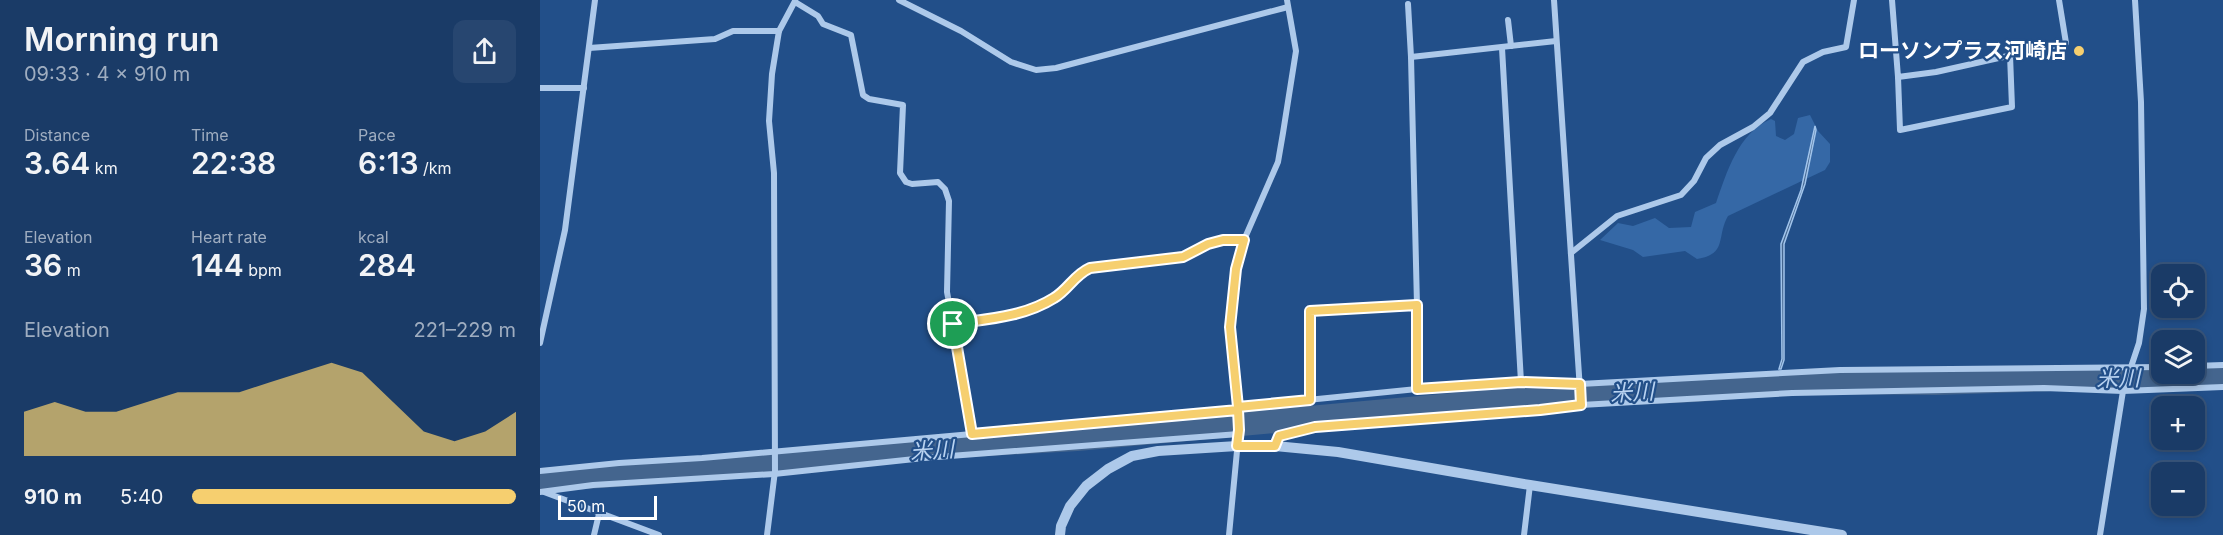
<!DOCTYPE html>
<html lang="en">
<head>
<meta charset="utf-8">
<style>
  :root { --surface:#1a3b67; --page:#274670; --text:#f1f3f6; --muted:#9fadc0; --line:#38557b; --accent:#f6cf6f }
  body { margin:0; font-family:Inter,"Noto Sans JP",sans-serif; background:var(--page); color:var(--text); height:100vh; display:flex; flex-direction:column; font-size:22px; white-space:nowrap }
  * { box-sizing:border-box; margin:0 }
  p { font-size:20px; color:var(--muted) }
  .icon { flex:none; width:33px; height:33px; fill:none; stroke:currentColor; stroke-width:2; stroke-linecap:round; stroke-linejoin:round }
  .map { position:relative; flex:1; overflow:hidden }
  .drawer { display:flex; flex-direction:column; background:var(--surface); width:540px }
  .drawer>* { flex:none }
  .tools { position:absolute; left:1611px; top:264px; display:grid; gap:12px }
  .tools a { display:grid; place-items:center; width:54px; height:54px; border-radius:12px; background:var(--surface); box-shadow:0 3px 9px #0003,0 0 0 2px var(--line); font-size:30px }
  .scale { position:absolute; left:18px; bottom:15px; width:99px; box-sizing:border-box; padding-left:6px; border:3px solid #fff; border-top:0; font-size:16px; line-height:21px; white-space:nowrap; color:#fff; -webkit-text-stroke:4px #224f89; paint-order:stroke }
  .pin { position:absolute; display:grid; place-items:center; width:51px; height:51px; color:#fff; margin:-26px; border:3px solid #fff; border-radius:50%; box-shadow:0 2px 6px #0007 }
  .round { display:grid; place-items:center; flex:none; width:63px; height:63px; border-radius:12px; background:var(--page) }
  .overview { display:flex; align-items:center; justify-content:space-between; height:102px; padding:0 24px }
  h1 { font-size:33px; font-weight:600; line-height:45px }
  .figures { display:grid; grid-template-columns:repeat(3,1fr); gap:9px; height:102px; padding:6px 24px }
  .figures div { display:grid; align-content:center }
  .figures b { font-size:30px; font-weight:600 }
  .figures small { font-size:16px; font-weight:400 }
  .figures p { font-size:16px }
  .chart { height:168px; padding:12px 24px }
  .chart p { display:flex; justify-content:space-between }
  .chart svg { width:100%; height:108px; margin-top:6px; fill:var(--accent); opacity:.7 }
  ul { padding:0 24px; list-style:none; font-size:20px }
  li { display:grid; grid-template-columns:96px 72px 1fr; align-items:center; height:45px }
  li i { height:15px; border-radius:8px; background:var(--accent) }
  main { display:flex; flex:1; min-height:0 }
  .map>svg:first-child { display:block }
  .green { fill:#3568a6 }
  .water { fill:#44658e; stroke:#a1c4eb; stroke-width:1.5 }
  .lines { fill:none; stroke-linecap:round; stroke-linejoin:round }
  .river { stroke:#44658e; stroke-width:24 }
  .minor { stroke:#adc9ea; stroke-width:6 }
  .tertiary { stroke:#adc9ea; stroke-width:10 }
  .route-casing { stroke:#fff; stroke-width:12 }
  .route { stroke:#f6cf6f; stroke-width:8 }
  .poi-dot { fill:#f6cf6f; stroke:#224f89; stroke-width:2 }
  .labels { text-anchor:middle; stroke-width:4.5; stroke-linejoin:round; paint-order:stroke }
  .poi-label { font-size:21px; font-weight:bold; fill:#fff; stroke:#224f89; text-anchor:end }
  .water-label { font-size:22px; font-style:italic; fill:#b9d3f1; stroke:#224f89 }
</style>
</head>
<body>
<main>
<section class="drawer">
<div class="overview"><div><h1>Morning run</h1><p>09:33 · 4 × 910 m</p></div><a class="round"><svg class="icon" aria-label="share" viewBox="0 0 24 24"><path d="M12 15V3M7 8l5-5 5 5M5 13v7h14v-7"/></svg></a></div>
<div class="figures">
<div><p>Distance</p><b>3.64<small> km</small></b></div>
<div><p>Time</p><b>22:38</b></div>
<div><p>Pace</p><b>6:13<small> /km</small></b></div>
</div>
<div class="figures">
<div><p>Elevation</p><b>36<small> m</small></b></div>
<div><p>Heart rate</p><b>144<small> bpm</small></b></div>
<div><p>kcal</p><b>284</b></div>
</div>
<div class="chart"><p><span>Elevation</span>221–229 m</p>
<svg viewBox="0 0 160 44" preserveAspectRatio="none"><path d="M0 44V26L10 22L20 26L30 26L40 22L50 18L60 18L70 18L80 14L90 10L100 6L110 10L120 22L130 34L140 38L150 34L160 26V44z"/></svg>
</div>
<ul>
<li><b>910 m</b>5:40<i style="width:100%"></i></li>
</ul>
</section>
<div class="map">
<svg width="1683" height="535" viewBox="0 0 1683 535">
  <rect width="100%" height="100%" fill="#224f89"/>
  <path class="green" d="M1270,115L1278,131L1290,144V162L1285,170L1188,216C1176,237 1188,254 1157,259L1145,251L1103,257L1093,250L1060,240L1078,223L1093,226L1115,218L1129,228L1151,227L1155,212L1176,203C1187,172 1198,133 1231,119L1235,121L1236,136L1245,140L1254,134L1258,118Z"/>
  <path class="water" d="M1275,126L1276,130L1265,184L1244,244V360L1241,369H1239L1242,359L1241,244L1261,190Z"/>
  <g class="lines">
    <path class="river" d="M0,480L184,468L395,447L537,439L1000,397L1155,390L1270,382L1396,383L1542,378L1683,377"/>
    <g class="minor">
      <path d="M359,0L421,31L471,62L496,70L516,68L748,7"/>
      <path d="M1014,0L1041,405"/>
      <path d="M1352,0L1358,77L1396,72L1526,43L1519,0"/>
      <path d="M255,2L278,16L283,24L311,35L323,95L329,99L363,105L360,173L366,182L372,184L398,182L405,189L409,201L407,292L413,324C447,319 484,316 514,299C528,290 534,275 550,268L643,257L668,244L683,240H704"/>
      <path d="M868,4L871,57"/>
      <path d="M968,20L971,46"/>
      <path d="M49,48L175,39L193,31H239"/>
      <path d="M962,48L981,382"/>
      <path d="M1358,77L1360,130L1472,107L1470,55"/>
      <path d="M0,88H44"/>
      <path d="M1031,253L1077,216L1141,195L1154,181L1166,158L1180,145L1213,127L1230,113L1263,62L1283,52L1306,47L1314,0"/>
      <path d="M877,305L871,57L1016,41"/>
      <path d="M0,343L25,230L55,0"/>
      <path d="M1654,366L1683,365"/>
      <path d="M770,400V311L877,305V389"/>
      <path d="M698,407L877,389L981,382L1040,384L1300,370L1622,367"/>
      <path d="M432,434L698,410"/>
      <path d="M735,446L739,436L775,427L1000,410L1041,405L1252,393L1504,388L1583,391L1683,387"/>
      <path d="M0,471L79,463L162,458L432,434L413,324"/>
      <path d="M0,492L53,485L234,474L384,458L699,434"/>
      <path d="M4,492L119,535"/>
      <path d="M54,535L59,514"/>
      <path d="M227,535L235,471L234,173L229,121L232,74L239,31L255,1"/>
      <path d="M689,535L699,430L690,327L696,269L704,240L738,162L743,133L756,51L747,0"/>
      <path d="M984,535L990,485"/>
      <path d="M1560,535L1583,391L1599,343L1604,309L1601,102L1595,0"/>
    </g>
    <path class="tertiary" d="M520,535L521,526L530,506L546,486L568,469L592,456L618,451L697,446H735L798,452L990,485L1302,535"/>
  </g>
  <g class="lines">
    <g class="route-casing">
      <path id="route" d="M683,240H704L696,269L690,327L698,407L770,400V311L877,305V389L981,382L1040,384L1041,405L1000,410L775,427L739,436L735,446H697L699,430L698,410L432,434L413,324C447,319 484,317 514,298C528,290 534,275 550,268L643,257L668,244Z"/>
    </g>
    <use href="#route" class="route"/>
  </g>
  <circle class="poi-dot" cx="1539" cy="51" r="6"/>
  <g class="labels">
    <g class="poi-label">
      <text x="1527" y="58">ローソンプラス河崎店</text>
    </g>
    <g class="water-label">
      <text transform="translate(1578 378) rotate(-1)" y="8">米川</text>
      <text transform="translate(1092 392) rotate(-3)" y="8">米川</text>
      <text transform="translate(392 450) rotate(-4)" y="8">米川</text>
    </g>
  </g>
</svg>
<div class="tools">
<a><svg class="icon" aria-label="locate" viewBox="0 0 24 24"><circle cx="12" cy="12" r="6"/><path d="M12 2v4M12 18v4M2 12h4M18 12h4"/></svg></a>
<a><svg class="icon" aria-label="layers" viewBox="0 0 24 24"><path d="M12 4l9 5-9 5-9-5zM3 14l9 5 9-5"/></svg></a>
<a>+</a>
<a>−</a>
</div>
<div class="scale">50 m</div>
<div class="pin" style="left:413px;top:324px;background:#1e9e55"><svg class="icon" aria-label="arrive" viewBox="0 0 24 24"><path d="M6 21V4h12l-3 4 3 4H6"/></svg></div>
</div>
</main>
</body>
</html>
